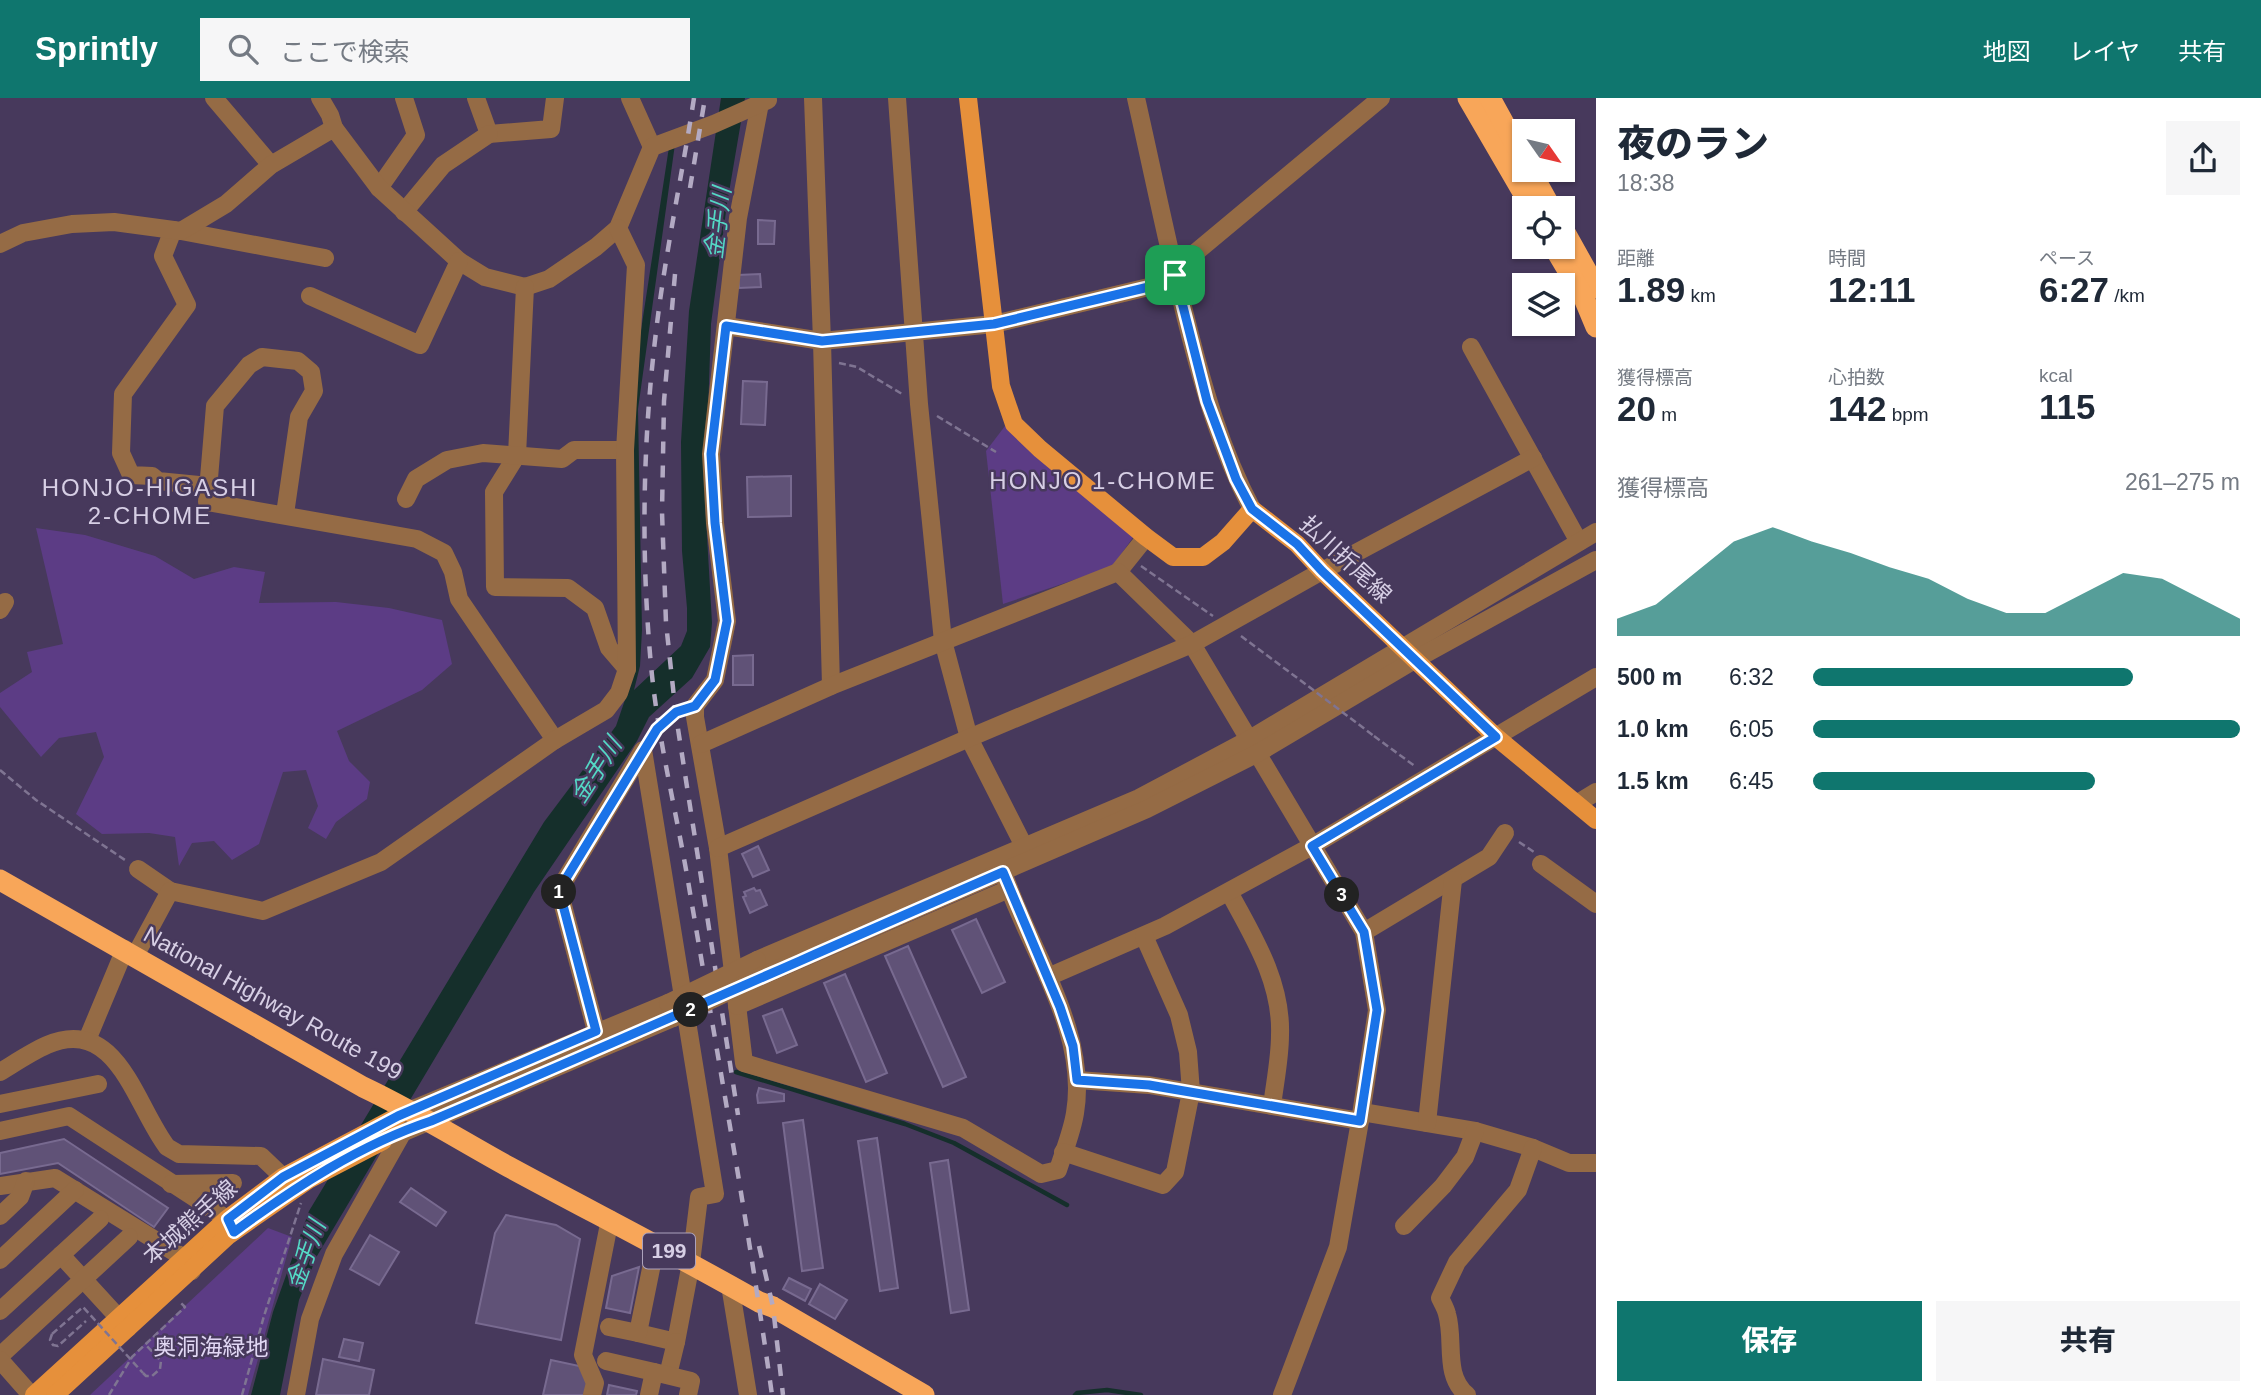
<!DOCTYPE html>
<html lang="ja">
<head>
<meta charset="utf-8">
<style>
  :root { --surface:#fff; --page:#f6f6f7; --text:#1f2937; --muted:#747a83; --accent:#0f766e }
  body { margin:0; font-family:Arial,"Noto Sans JP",sans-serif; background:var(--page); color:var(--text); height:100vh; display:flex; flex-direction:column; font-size:26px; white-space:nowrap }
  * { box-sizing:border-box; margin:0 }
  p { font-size:23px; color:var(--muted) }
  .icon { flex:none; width:38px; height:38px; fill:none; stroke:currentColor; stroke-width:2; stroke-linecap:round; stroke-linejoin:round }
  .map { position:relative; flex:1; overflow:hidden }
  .panel { display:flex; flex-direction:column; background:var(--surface); width:665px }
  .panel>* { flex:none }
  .needle { width:46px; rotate:124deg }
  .tools { position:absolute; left:1512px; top:21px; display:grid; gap:14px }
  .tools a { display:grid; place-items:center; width:63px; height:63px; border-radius:0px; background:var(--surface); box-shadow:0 2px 5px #0004; font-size:35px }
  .pin { position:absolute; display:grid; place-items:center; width:60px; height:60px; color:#fff; margin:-30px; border-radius:14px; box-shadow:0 4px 10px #0006 }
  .km { position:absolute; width:35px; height:35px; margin:-18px; border-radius:50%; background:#222; color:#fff; font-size:19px; line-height:35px; text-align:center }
  .round { display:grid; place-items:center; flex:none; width:74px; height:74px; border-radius:0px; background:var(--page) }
  .head { display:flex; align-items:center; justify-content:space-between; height:119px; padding:0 21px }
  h1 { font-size:38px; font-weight:800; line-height:52px }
  .figures { display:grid; grid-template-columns:repeat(3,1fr); gap:10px; height:119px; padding:7px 21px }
  .figures div { display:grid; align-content:center }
  .figures b { font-size:35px; font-weight:800 }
  .figures small { font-size:19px; font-weight:400 }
  .figures p { font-size:19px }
  .chart { height:196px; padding:14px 21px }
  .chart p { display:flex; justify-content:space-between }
  .chart svg { width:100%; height:126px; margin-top:7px; fill:var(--accent); opacity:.7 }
  .button { display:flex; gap:14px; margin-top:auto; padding:14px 21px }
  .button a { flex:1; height:80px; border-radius:0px; background:var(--accent); color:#fff; font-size:28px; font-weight:800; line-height:80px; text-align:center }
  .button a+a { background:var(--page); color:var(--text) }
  ul { padding:0 21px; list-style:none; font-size:23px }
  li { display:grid; grid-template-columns:112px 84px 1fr; align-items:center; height:52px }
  li i { height:18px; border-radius:9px; background:var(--accent) }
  header { display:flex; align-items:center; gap:42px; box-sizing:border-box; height:98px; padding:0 35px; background:var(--accent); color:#fff }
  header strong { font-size:33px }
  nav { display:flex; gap:38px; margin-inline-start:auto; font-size:24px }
  .search { width:490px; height:63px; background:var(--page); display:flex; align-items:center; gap:18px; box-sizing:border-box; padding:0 24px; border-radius:0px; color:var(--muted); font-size:26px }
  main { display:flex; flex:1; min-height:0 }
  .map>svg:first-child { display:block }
  .green { fill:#5c3c85 }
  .water { fill:#152f2b }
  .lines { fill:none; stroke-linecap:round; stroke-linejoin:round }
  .stream { stroke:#152f2b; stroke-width:4.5 }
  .building { fill:#605277; stroke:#786a90; stroke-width:2 }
  .path { stroke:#7f7492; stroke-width:2.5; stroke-dasharray:7 3.5; stroke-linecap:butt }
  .minor { stroke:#956b45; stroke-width:18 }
  .major { stroke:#e6903b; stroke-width:18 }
  .highway { stroke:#f8a659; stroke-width:21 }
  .rail { stroke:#b3aac3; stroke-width:4.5; stroke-dasharray:12 12; stroke-linecap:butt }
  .path-bridge { stroke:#7f7492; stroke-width:2.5; stroke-dasharray:7 3.5; stroke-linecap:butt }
  .minor-bridge { stroke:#956b45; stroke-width:18 }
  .route-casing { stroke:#fff; stroke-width:14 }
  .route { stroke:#1a73e8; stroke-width:9 }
  .labels { text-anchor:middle; stroke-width:5; stroke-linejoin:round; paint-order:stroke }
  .shield { fill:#47395c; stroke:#aca2bc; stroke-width:2 }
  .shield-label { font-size:21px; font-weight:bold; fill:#d7cfe5 }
  .street-label { font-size:23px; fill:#d7cfe5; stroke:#47395c }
  .park-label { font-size:23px; fill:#e1d7f4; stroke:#47395c }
  .water-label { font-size:24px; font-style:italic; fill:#54d8c5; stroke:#47395c }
  .neighbourhood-label { font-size:24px; letter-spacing:2px; fill:#d7cfe5; stroke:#47395c }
</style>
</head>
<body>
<header>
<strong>Sprintly</strong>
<div class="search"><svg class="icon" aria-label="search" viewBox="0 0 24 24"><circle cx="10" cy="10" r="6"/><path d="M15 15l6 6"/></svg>ここで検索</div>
<nav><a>地図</a><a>レイヤ</a><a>共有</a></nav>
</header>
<main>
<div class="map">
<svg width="1596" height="1297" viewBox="0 0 1596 1297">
  <rect width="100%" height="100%" fill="#47395c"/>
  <g class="green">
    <path d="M1005,328L1134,438L1112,469L1003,506L986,353Z"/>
    <path d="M36,430L85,437L155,458L194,481L234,469L265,474L259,505L336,504L389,510L442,522L452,566L422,592L337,633L349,663L370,684L367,701L336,724L326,741L308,730L318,708L306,672L283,674L259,746L232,762L214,743L192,745L179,768L175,739L149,735L102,736L76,716L104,659L96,634L59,640L41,659L0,609V595L32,574L27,554L63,546Z"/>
    <path d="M268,1130L292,1139L248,1297H90Z"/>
  </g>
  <path class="water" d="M721,0H745L727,106L711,226L705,403L712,525L710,549L692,580L649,619L637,643L534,794L317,1158L299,1202L280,1297H251L273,1214L309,1113L544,724L616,628L627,596L631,321L636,265L669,49L675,46L638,311L642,532L640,568L634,592L681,548L687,533V510L682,453L681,344L689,213Z"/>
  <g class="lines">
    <g class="stream">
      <path d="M736,974L905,1026L954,1045L1067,1107"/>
      <path d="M1075,1297L1077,1295L1107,1292L1141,1297"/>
    </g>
  </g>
  <g class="building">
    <path d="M758,122L775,123L774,146H758Z"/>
    <path d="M760,176L761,189L739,190L738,177Z"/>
    <path d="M743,283L767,284L765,327L741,326Z"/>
    <path d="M791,378V418L748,419L747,379Z"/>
    <path d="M753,557V587H733V558Z"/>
    <path d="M758,748L769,772L753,779L742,756Z"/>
    <path d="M754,790L756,793L760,792L767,807L750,815L743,799L746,798L744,794Z"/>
    <path d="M976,821L1005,884L982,895L952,832Z"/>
    <path d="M908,848L966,979L943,989L885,858Z"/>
    <path d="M845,876L887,975L866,984L824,885Z"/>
    <path d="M782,911L797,947L777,955L763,918Z"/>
    <path d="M759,990L784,996V1003L758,1005L757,997Z"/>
    <path d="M803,1022L823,1170L802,1173L783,1025Z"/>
    <path d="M877,1040L898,1190L880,1193L858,1043Z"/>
    <path d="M64,1041L168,1110L154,1129L58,1065L0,1076V1055Z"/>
    <path d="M948,1062L969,1212L951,1215L930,1065Z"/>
    <path d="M411,1090L446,1114L436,1128L400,1104Z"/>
    <path d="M506,1117L556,1127L580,1141L561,1242L476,1225L495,1135Z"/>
    <path d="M370,1137L399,1154L379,1187L350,1171Z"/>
    <path d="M639,1169L630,1215L606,1210L612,1178Z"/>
    <path d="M789,1180L811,1191L805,1203L783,1191Z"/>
    <path d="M820,1186L847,1202L835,1221L809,1206Z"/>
    <path d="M344,1241L363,1245L359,1263L339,1259Z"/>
    <path d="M323,1261L374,1272L369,1297H316Z"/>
    <path d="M551,1262L584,1269L588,1284L585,1297H543Z"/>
    <path d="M609,1287L637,1293L636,1297H607Z"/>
  </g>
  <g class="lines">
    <g class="path">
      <path d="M839,265L857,269L902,296"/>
      <path d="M937,318L996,354"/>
      <path d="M1141,468L1213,518"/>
      <path d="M1241,538L1300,582"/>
      <path d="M1374,638L1416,669"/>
      <path d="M651,639L657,630L679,613"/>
      <path d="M0,672L36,702L125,762"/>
      <path d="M1519,744L1534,754"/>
      <path d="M52,1236L50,1242L53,1247L58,1248L86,1223"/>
      <path d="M143,1275L146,1278H152L160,1271L161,1263L145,1246"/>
      <path d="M109,1297L132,1259L185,1209L181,1205"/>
      <path d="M242,1297L264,1218L301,1105"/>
    </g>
    <g class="minor">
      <path d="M214,0L271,67"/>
      <path d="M320,0L330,17L334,30"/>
      <path d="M476,0L489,36L551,31L555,0"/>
      <path d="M630,0L652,49"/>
      <path d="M761,0L738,120L711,356L715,425L727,523L715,582L695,608V619L718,750L744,965L963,1030L1041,1076L1058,1072C1064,1053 1072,1034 1075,1015C1089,932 1028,850 1003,774"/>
      <path d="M813,0L822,243L831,588"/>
      <path d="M897,0L919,306L943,543L969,640L1029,758"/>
      <path d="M1136,0C1153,75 1168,150 1187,225C1203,289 1221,352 1252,411"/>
      <path d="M379,90L416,37L404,0"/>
      <path d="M404,114L443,67L489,36"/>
      <path d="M173,132L163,158L187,207L123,296L121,355L131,377L152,378L158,383L209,388"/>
      <path d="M181,133L325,160"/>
      <path d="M0,146L23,135L72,126L114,124L181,133L226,106L271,67L334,30L379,90L459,163L485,179L525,189L549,181L596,149L618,130L652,49L714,26L768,2"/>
      <path d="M525,189L517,357L494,394L495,489L568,490L595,510L609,550L627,571"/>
      <path d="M310,198L420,247L459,163"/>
      <path d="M726,228L822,243L994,226L1157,187L1175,177L1183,165L1381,0"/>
      <path d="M1471,249L1579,444"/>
      <path d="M406,401L416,381L447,362L483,355L562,361L574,352H625"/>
      <path d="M285,416L299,319L314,293L311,274L298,263L262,259L249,267L215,308L207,404L417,441L444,455L453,474L459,501L555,642"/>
      <path d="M1118,474L1146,439"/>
      <path d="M0,512L5,504"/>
      <path d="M701,646L831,588L1118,474L1192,546L1364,834L1377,912L1360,1023L1338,1149L1282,1297"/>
      <path d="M1578,705L1596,694"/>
      <path d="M718,750L969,640L1192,546L1322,473L1533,360"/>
      <path d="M1541,766L1596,806"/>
      <path d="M138,771L170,793"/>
      <path d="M1229,794C1253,838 1282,884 1280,937C1280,960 1275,984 1272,1008"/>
      <path d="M1364,834L1489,759L1505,735"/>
      <path d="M135,858L170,793L263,813L381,764L555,642L606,612L619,595L627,571L625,352L636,167L618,130"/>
      <path d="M757,862L1139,700L1250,641L1596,434"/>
      <path d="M764,877L1147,711L1258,655L1416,561L1596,462"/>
      <path d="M1048,879L1165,828L1312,748L1596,579"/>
      <path d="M737,908L1009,791"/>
      <path d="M596,933L559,792L643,652L715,1096L699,1099L691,1165L676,1244L638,1235"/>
      <path d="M87,942L125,851"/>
      <path d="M0,974C15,965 31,954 47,947C117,917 135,1007 167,1049L179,1056L261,1058L283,1079"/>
      <path d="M1077,982L1149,987L1360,1023"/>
      <path d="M0,1006L98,986"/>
      <path d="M1362,1014L1475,1033L1533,1050L1569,1065H1596"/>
      <path d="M401,1016L668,905"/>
      <path d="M1427,1025L1453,782"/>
      <path d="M0,1033L69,1018L227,1121L234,1133"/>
      <path d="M383,1043L673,920"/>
      <path d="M1063,1054L1163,1087L1175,1074L1191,994L1188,954L1179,917L1144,838"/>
      <path d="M171,1086L233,1085"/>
      <path d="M0,1088L55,1080L184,1160L192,1173"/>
      <path d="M0,1118L20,1099L26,1083"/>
      <path d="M1404,1128L1443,1088L1465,1059L1475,1033"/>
      <path d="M61,1157L128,1230"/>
      <path d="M0,1162L75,1092"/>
      <path d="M730,1187L748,1297"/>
      <path d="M0,1213L100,1121"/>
      <path d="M609,1229L638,1235L656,1146"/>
      <path d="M0,1258L129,1139"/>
      <path d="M0,1262L31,1297"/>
      <path d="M606,1263L654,1274"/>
      <path d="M668,1277L676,1244"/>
      <path d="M296,1297L310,1221L334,1156L404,1032"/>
      <path d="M592,1297L595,1285L583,1257L610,1121"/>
      <path d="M649,1297L654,1274L691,1283L688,1297"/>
      <path d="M1467,1297C1443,1277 1455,1243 1447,1216C1446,1211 1443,1206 1440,1200L1457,1164L1518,1092L1533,1050"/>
    </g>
    <g class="major">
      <path d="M968,0L1001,288L1014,326L1040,351L1146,439L1173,459H1203L1223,444L1252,411L1297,446L1322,473L1496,639L1596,722"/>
      <path d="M34,1297L227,1121L283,1079L398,1018"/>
      <path d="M55,1297L229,1137L308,1082L383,1043"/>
    </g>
    <g class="highway">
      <path d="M1468,0L1532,110"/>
      <path d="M1490,0L1524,62"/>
      <path d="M1530,72L1551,110"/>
      <path d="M1563,131L1596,190"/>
      <path d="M1554,149L1583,198L1596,229"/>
      <path d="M0,782L363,989C414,1013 460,1042 509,1069C592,1114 677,1157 759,1204L773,1209L924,1297"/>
    </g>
    <g class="rail">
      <path d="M694,0C682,78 665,156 656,234C643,340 641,450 650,556C656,633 675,707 688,783C717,954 748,1125 772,1297"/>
      <path d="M690,90L705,0"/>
      <path d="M675,176L664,303L662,414L666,525L676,618L738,1017"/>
      <path d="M759,1148L773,1209L783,1297"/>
    </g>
    <g class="path-bridge">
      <path d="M1300,582L1374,638"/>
      <path d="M52,1236L83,1209L143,1275"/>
    </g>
    <g class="minor-bridge">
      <path d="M668,905L757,862"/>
      <path d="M673,920L764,877"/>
    </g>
  </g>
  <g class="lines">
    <g class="route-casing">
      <path id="route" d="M1175,177L1207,303L1236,381L1252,411L1297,446L1322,473L1496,639L1312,748L1364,834L1377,912L1360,1023L1149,987L1077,982L1073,948L1060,909L1003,774C812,857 622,942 431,1023C359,1047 294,1090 234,1134L228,1121L283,1079L398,1018L596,933L559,792L657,631L676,614L695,608L715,582L727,523L715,425L711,356L726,228L822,243L994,226L1157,187Z"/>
    </g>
    <use href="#route" class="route"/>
  </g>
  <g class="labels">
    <rect class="shield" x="643" y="1135.5" width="52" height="35" rx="5"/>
    <g class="shield-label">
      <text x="669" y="1160">199</text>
    </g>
    <g class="street-label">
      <text transform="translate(1346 461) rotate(43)" y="8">払川折尾線</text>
      <text transform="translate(273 905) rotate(29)" y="8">National Highway Route 199</text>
      <text transform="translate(190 1124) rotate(-41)" y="8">本城熊手線</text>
    </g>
    <g class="park-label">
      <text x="211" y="1257">奥洞海緑地</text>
    </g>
    <g class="water-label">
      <text transform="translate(718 125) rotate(-83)" y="8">金手川</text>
      <text transform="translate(596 672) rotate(-57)" y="8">金手川</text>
      <text transform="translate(306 1157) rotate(-70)" y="8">金手川</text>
    </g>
    <g class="neighbourhood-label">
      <text x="1103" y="391">HONJO 1-CHOME</text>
      <text x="150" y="398">HONJO-HIGASHI<tspan x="150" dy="28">2-CHOME</tspan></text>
    </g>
  </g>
</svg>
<div class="tools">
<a><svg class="needle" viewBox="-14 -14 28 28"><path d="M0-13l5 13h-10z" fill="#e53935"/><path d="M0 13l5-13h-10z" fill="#747a83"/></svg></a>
<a><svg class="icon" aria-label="locate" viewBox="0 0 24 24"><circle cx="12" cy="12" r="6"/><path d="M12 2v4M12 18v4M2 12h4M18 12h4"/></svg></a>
<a><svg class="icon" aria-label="layers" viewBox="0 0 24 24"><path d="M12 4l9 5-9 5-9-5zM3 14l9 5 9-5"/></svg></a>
</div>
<div class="pin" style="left:1175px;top:177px;background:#1e9e55"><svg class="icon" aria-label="arrive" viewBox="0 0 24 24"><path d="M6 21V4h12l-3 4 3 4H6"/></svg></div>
<b class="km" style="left:559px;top:794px">1</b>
<b class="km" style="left:691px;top:912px">2</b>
<b class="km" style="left:1342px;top:797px">3</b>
</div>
<section class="panel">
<div class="head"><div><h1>夜のラン</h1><p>18:38</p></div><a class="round"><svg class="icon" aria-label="share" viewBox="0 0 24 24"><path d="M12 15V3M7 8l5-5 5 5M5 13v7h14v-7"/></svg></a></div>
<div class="figures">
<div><p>距離</p><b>1.89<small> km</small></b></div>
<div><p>時間</p><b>12:11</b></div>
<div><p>ペース</p><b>6:27<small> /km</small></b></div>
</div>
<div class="figures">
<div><p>獲得標高</p><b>20<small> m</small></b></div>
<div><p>心拍数</p><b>142<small> bpm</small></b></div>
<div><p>kcal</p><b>115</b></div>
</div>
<div class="chart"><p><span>獲得標高</span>261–275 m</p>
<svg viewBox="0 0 160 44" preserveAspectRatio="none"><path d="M0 44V38L10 33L20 22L30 11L40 6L50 11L60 15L70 20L80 24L90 31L100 36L110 36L120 29L130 22L140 24L150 31L160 38V44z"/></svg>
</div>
<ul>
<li><b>500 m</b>6:32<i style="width:75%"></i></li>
<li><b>1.0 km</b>6:05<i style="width:100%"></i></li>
<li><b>1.5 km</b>6:45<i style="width:66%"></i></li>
</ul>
<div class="button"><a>保存</a><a>共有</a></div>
</section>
</main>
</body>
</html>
